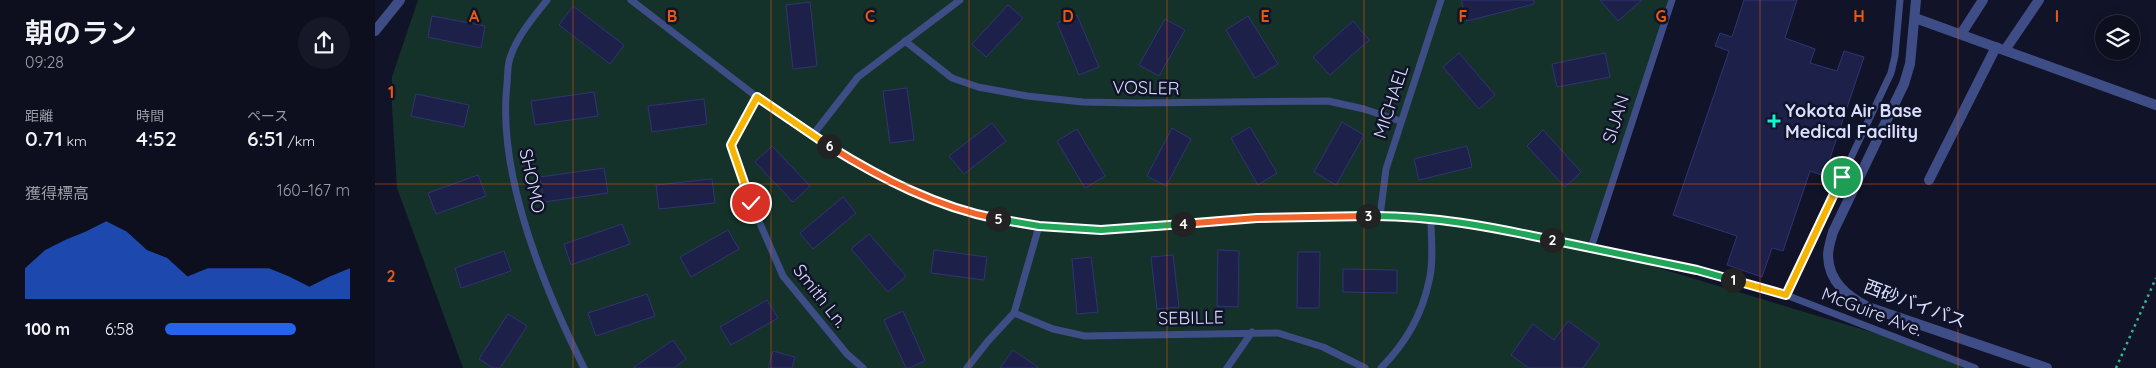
<!DOCTYPE html>
<html lang="ja">
<head>
<meta charset="utf-8">
<style>
  :root { --surface:#0d0e1e; --page:#161727; --text:#f1f3f6; --muted:#9a9ca4; --line:#2d2e3c; --accent:#2563eb }
  body { margin:0; font-family:Quicksand,"Noto Sans JP",sans-serif; background:var(--page); color:var(--text); height:100vh; display:flex; flex-direction:column; font-size:19px; white-space:nowrap }
  * { box-sizing:border-box; margin:0 }
  p { font-size:16px; color:var(--muted) }
  .icon { flex:none; width:28px; height:28px; fill:none; stroke:currentColor; stroke-width:2; stroke-linecap:round; stroke-linejoin:round }
  .map { position:relative; flex:1; overflow:hidden }
  .panel { display:flex; flex-direction:column; background:var(--surface); width:375px }
  .panel>* { flex:none }
  .fabs { position:absolute; left:1720px; top:15px; display:grid; gap:10px }
  .fabs a { display:grid; place-items:center; width:45px; height:45px; border-radius:50%; background:var(--surface); box-shadow:0 2px 12px #0003,0 0 0 1px var(--line); font-size:25px }
  .pin { position:absolute; display:grid; place-items:center; width:42px; height:42px; color:#fff; margin:-21px; border:2px solid #fff; border-radius:50%; box-shadow:0 1px 5px #0007 }
  .km { position:absolute; width:25px; height:25px; margin:-12px; border-radius:50%; background:#222; color:#fff; font-size:14px; line-height:25px; text-align:center }
  .round { display:grid; place-items:center; flex:none; width:52px; height:52px; border-radius:26px; background:var(--page) }
  .headline { display:flex; align-items:center; justify-content:space-between; height:85px; padding:0 25px }
  h1 { font-size:28px; font-weight:600; line-height:38px }
  .metrics { display:grid; grid-template-columns:repeat(3,1fr); gap:8px; height:85px; padding:5px 25px }
  .metrics div { display:grid; align-content:center }
  .metrics b { font-size:21px; font-weight:600 }
  .metrics small { font-size:14px; font-weight:400 }
  .metrics p { font-size:14px }
  .chart { height:140px; padding:10px 25px }
  .chart p { display:flex; justify-content:space-between }
  .chart svg { width:100%; height:90px; margin-top:5px; fill:var(--accent); opacity:.7 }
  ul { padding:0 25px; list-style:none; font-size:16px }
  li { display:grid; grid-template-columns:80px 60px 1fr; align-items:center; height:38px }
  li i { height:12px; border-radius:6px; background:var(--accent) }
  main { display:flex; flex:1; min-height:0 }
  .map>svg:first-child { display:block }
  .green { fill:#143229 }
  .building { fill:#1d2048; stroke:#303474 }
  .lines { fill:none; stroke-linecap:round; stroke-linejoin:round }
  .path { stroke:#34b78e; stroke-width:2.5; stroke-dasharray:2.5 4; stroke-linecap:butt }
  .service { stroke:#3e4d85; stroke-width:7 }
  .minor { stroke:#3e4d85; stroke-width:10 }
  .tertiary { stroke:#3e4d85; stroke-width:10 }
  .split-1-casing { stroke:#fff; stroke-width:10 }
  .split-2-casing { stroke:#fff; stroke-width:10 }
  .split-3-casing { stroke:#fff; stroke-width:10 }
  .split-4-casing { stroke:#fff; stroke-width:10 }
  .split-5-casing { stroke:#fff; stroke-width:10 }
  .split-6-casing { stroke:#fff; stroke-width:10 }
  .split-7-casing { stroke:#fff; stroke-width:10 }
  .split-1 { stroke:#f5b400; stroke-width:6 }
  .split-2 { stroke:#22a559; stroke-width:6 }
  .split-3 { stroke:#22a559; stroke-width:6 }
  .split-4 { stroke:#f0652b; stroke-width:6 }
  .split-5 { stroke:#22a559; stroke-width:6 }
  .split-6 { stroke:#f0652b; stroke-width:6 }
  .split-7 { stroke:#f5b400; stroke-width:6 }
  .grid { fill:none; stroke:#e8590c; stroke-width:1; stroke-opacity:0.55 }
  .poi-dot { fill:#0cf7d3; stroke:#111328; stroke-width:2 }
  .labels { text-anchor:middle; stroke-width:5; stroke-linejoin:round; paint-order:stroke }
  .street-label { font-size:18px; fill:#d9defe; stroke:#111328 }
  .poi-label { font-size:18px; font-weight:bold; fill:#d9defe; stroke:#111328; text-anchor:start }
  .grid-label { font-size:16px; text-anchor:middle; font-weight:bold; fill:#e8590c; stroke:#111328; stroke-width:5; stroke-linejoin:round; paint-order:stroke }
</style>
</head>
<body>
<main>
<section class="panel">
<div class="headline"><div><h1>朝のラン</h1><p>09:28</p></div><a class="round"><svg class="icon" aria-label="share" viewBox="0 0 24 24"><path d="M12 15V3M7 8l5-5 5 5M5 13v7h14v-7"/></svg></a></div>
<div class="metrics">
<div><p>距離</p><b>0.71<small> km</small></b></div>
<div><p>時間</p><b>4:52</b></div>
<div><p>ペース</p><b>6:51<small> /km</small></b></div>
</div>
<div class="chart"><p><span>獲得標高</span>160–167 m</p>
<svg viewBox="0 0 160 44" preserveAspectRatio="none"><path d="M0 44V29L10 20L20 15L30 11L40 6L50 11L60 20L70 24L80 33L90 29L100 29L110 29L120 29L130 33L140 38L150 33L160 29V44z"/></svg>
</div>
<ul>
<li><b>100 m</b>6:58<i style="width:71%"></i></li>
</ul>
</section>
<div class="map">
<svg width="1781" height="368" viewBox="0 0 1781 368">
  <rect width="100%" height="100%" fill="#111328"/>
  <path class="green" d="M43,0H1298L1217,248L1533,343L1597,368H88L22,188L17,107V77Z"/>
  <g class="building">
    <path d="M1086,0H1159V4L1092,21Z"/>
    <path d="M1225,0H1267L1243,21Z"/>
    <path d="M1369,0H1422L1410,38L1440,49L1435,63L1462,71L1469,51L1489,57L1449,176L1435,171L1408,251L1397,248L1387,277L1352,265L1362,236L1298,215L1354,51L1340,46L1345,33L1357,37Z"/>
    <path d="M435,2L442,66L418,69L411,5Z"/>
    <path d="M633,5L648,18L611,57L597,44Z"/>
    <path d="M198,6L249,45L235,64L184,25Z"/>
    <path d="M702,15L724,67L704,75L682,23Z"/>
    <path d="M57,16L110,26L106,48L53,37Z"/>
    <path d="M873,16L903,64L880,78L851,30Z"/>
    <path d="M790,19L810,30L784,76L764,65Z"/>
    <path d="M978,21L994,40L955,75L938,57Z"/>
    <path d="M1084,53L1120,95L1104,109L1068,67Z"/>
    <path d="M1230,53L1235,77L1182,87L1177,64Z"/>
    <path d="M532,88L539,140L515,143L508,91Z"/>
    <path d="M219,92L223,116L160,125L156,101Z"/>
    <path d="M41,94L94,105L89,127L36,116Z"/>
    <path d="M329,99L332,124L277,132L273,106Z"/>
    <path d="M967,122L989,135L961,185L939,172Z"/>
    <path d="M617,123L631,141L589,174L574,156Z"/>
    <path d="M875,127L902,173L883,185L856,138Z"/>
    <path d="M797,128L816,139L791,186L772,176Z"/>
    <path d="M702,129L730,176L710,188L682,141Z"/>
    <path d="M1168,130L1206,172L1190,187L1152,146Z"/>
    <path d="M397,146L435,186L418,202L380,162Z"/>
    <path d="M1092,146L1097,167L1044,180L1039,159Z"/>
    <path d="M229,168L233,193L169,202L165,177Z"/>
    <path d="M103,175L111,196L61,214L53,193Z"/>
    <path d="M337,179L340,203L284,209L281,185Z"/>
    <path d="M468,197L481,213L438,249L425,233Z"/>
    <path d="M247,224L255,244L196,265L189,244Z"/>
    <path d="M353,230L364,249L316,277L305,257Z"/>
    <path d="M494,234L531,276L513,292L476,249Z"/>
    <path d="M559,250L612,257L609,280L556,273Z"/>
    <path d="M843,250L864,251L863,307L842,306Z"/>
    <path d="M129,251L136,271L86,288L80,268Z"/>
    <path d="M923,252H945L944,308H922Z"/>
    <path d="M798,255L804,307L782,309L776,257Z"/>
    <path d="M716,257L723,312L702,314L697,259Z"/>
    <path d="M968,269L1022,270V293L968,292Z"/>
    <path d="M272,294L280,316L221,336L213,313Z"/>
    <path d="M392,300L403,318L356,345L345,327Z"/>
    <path d="M528,311L550,361L534,368H531L509,320Z"/>
    <path d="M133,314L152,326L125,368H118L104,359Z"/>
    <path d="M1193,321L1225,344L1208,368H1154L1136,355L1158,324L1179,340Z"/>
    <path d="M298,340L311,359L299,368H258Z"/>
    <path d="M638,350L664,368H625Z"/>
    <path d="M398,351L420,357L417,368H393Z"/>
  </g>
  <g class="lines">
    <path class="path" d="M1741,368L1781,278"/>
    <g class="service">
      <path d="M172,0C158,18 142,36 135,58C132,66 133,76 132,84C122,174 169,288 209,368"/>
      <path d="M256,0L382,97L437,136L512,180L591,212L664,226L726,229L882,218L1005,216L1056,219L1119,228L1322,270L1411,295L1600,368"/>
      <path d="M530,41L577,78L603,87L652,96L708,102L762,103L953,101L989,109L1025,121"/>
      <path d="M382,97L356,145L376,203L408,276L472,354L488,368"/>
      <path d="M437,136L483,77L585,0"/>
      <path d="M1005,216L1011,169L1066,0"/>
      <path d="M1216,248L1297,0"/>
      <path d="M1411,295L1516,73L1520,56L1525,0"/>
      <path d="M639,313L678,329L710,336L903,333L948,347L990,368"/>
      <path d="M592,368L613,341L639,313L664,226"/>
      <path d="M852,368L877,332"/>
      <path d="M1006,368C1030,344 1047,315 1054,281C1059,262 1056,239 1056,219"/>
    </g>
    <g class="minor">
      <path d="M1586,34L1608,0"/>
      <path d="M1630,50L1664,0"/>
      <path d="M1554,180L1621,47"/>
    </g>
    <g class="tertiary">
      <path d="M1541,0L1535,64L1529,84L1458,232C1456,239 1453,248 1453,256C1454,282 1472,296 1493,307L1672,368"/>
      <path d="M1540,18L1781,105"/>
      <path d="M0,31L25,0"/>
    </g>
  </g>
  <g class="lines">
    <g class="split-1-casing">
      <path id="split-1" d="M1358,280L1411,295L1467,177"/>
    </g>
    <g class="split-2-casing">
      <path id="split-2" d="M1177,240L1322,270L1358,280"/>
    </g>
    <g class="split-3-casing">
      <path id="split-3" d="M993,216C1055,215 1117,227 1177,240"/>
    </g>
    <g class="split-4-casing">
      <path id="split-4" d="M808,224L882,218L993,216"/>
    </g>
    <g class="split-5-casing">
      <path id="split-5" d="M623,219L664,226L726,230L808,224"/>
    </g>
    <g class="split-6-casing">
      <path id="split-6" d="M454,146C507,179 562,207 623,219"/>
    </g>
    <g class="split-7-casing">
      <path id="split-7" d="M376,203L356,145L382,97L454,146"/>
    </g>
    <use href="#split-1" class="split-1"/>
    <use href="#split-2" class="split-2"/>
    <use href="#split-3" class="split-3"/>
    <use href="#split-4" class="split-4"/>
    <use href="#split-5" class="split-5"/>
    <use href="#split-6" class="split-6"/>
    <use href="#split-7" class="split-7"/>
  </g>
  <path class="grid" d="M198,0V368M396,0V368M594,0V368M792,0V368M989,0V368M1187,0V368M1385,0V368M1583,0V368M0,184H1781"/>
  <path class="poi-dot" d="M1396.5 113.5h5v5h5v5h-5v5h-5v-5h-5v-5h5z"/>
  <g class="labels">
    <g class="street-label">
      <text transform="translate(771 88) rotate(1)" y="6">VOSLER</text>
      <text transform="translate(1016 102) rotate(-72)" y="6">MICHAEL</text>
      <text transform="translate(1241 119) rotate(-72)" y="6">SIJAN</text>
      <text transform="translate(157 181) rotate(78)" y="6">SHOMO</text>
      <text transform="translate(445 296) rotate(52)" y="6">Smith Ln.</text>
      <text transform="translate(1540 304) rotate(20)" y="6">西砂バイパス</text>
      <text transform="translate(1497 312) rotate(21)" y="6">McGuire Ave.</text>
      <text transform="translate(816 318) rotate(-1)" y="6">SEBILLE</text>
    </g>
    <g class="poi-label">
      <text x="1410" y="117">Yokota Air Base<tspan x="1410" dy="21">Medical Facility</tspan></text>
    </g>
  </g>
  <g class="grid-label">
    <text x="99" y="22">A</text>
    <text x="297" y="22">B</text>
    <text x="495" y="22">C</text>
    <text x="693" y="22">D</text>
    <text x="890" y="22">E</text>
    <text x="1088" y="22">F</text>
    <text x="1286" y="22">G</text>
    <text x="1484" y="22">H</text>
    <text x="1682" y="22">I</text>
    <text x="16" y="98">1</text>
    <text x="16" y="282">2</text>
  </g>
</svg>
<div class="fabs">
<a><svg class="icon" aria-label="layers" viewBox="0 0 24 24"><path d="M12 4l9 5-9 5-9-5zM3 14l9 5 9-5"/></svg></a>
</div>
<div class="pin" style="left:1467px;top:177px;background:#1e9e55"><svg class="icon" aria-label="arrive" viewBox="0 0 24 24"><path d="M6 21V4h12l-3 4 3 4H6"/></svg></div>
<div class="pin" style="left:376px;top:203px;background:#d93025"><svg class="icon" aria-label="check" viewBox="0 0 24 24"><path d="M5 12l5 5 9-10"/></svg></div>
<b class="km" style="left:1358px;top:280px">1</b>
<b class="km" style="left:1177px;top:240px">2</b>
<b class="km" style="left:993px;top:216px">3</b>
<b class="km" style="left:808px;top:224px">4</b>
<b class="km" style="left:623px;top:219px">5</b>
<b class="km" style="left:454px;top:146px">6</b>
</div>
</main>
</body>
</html>
